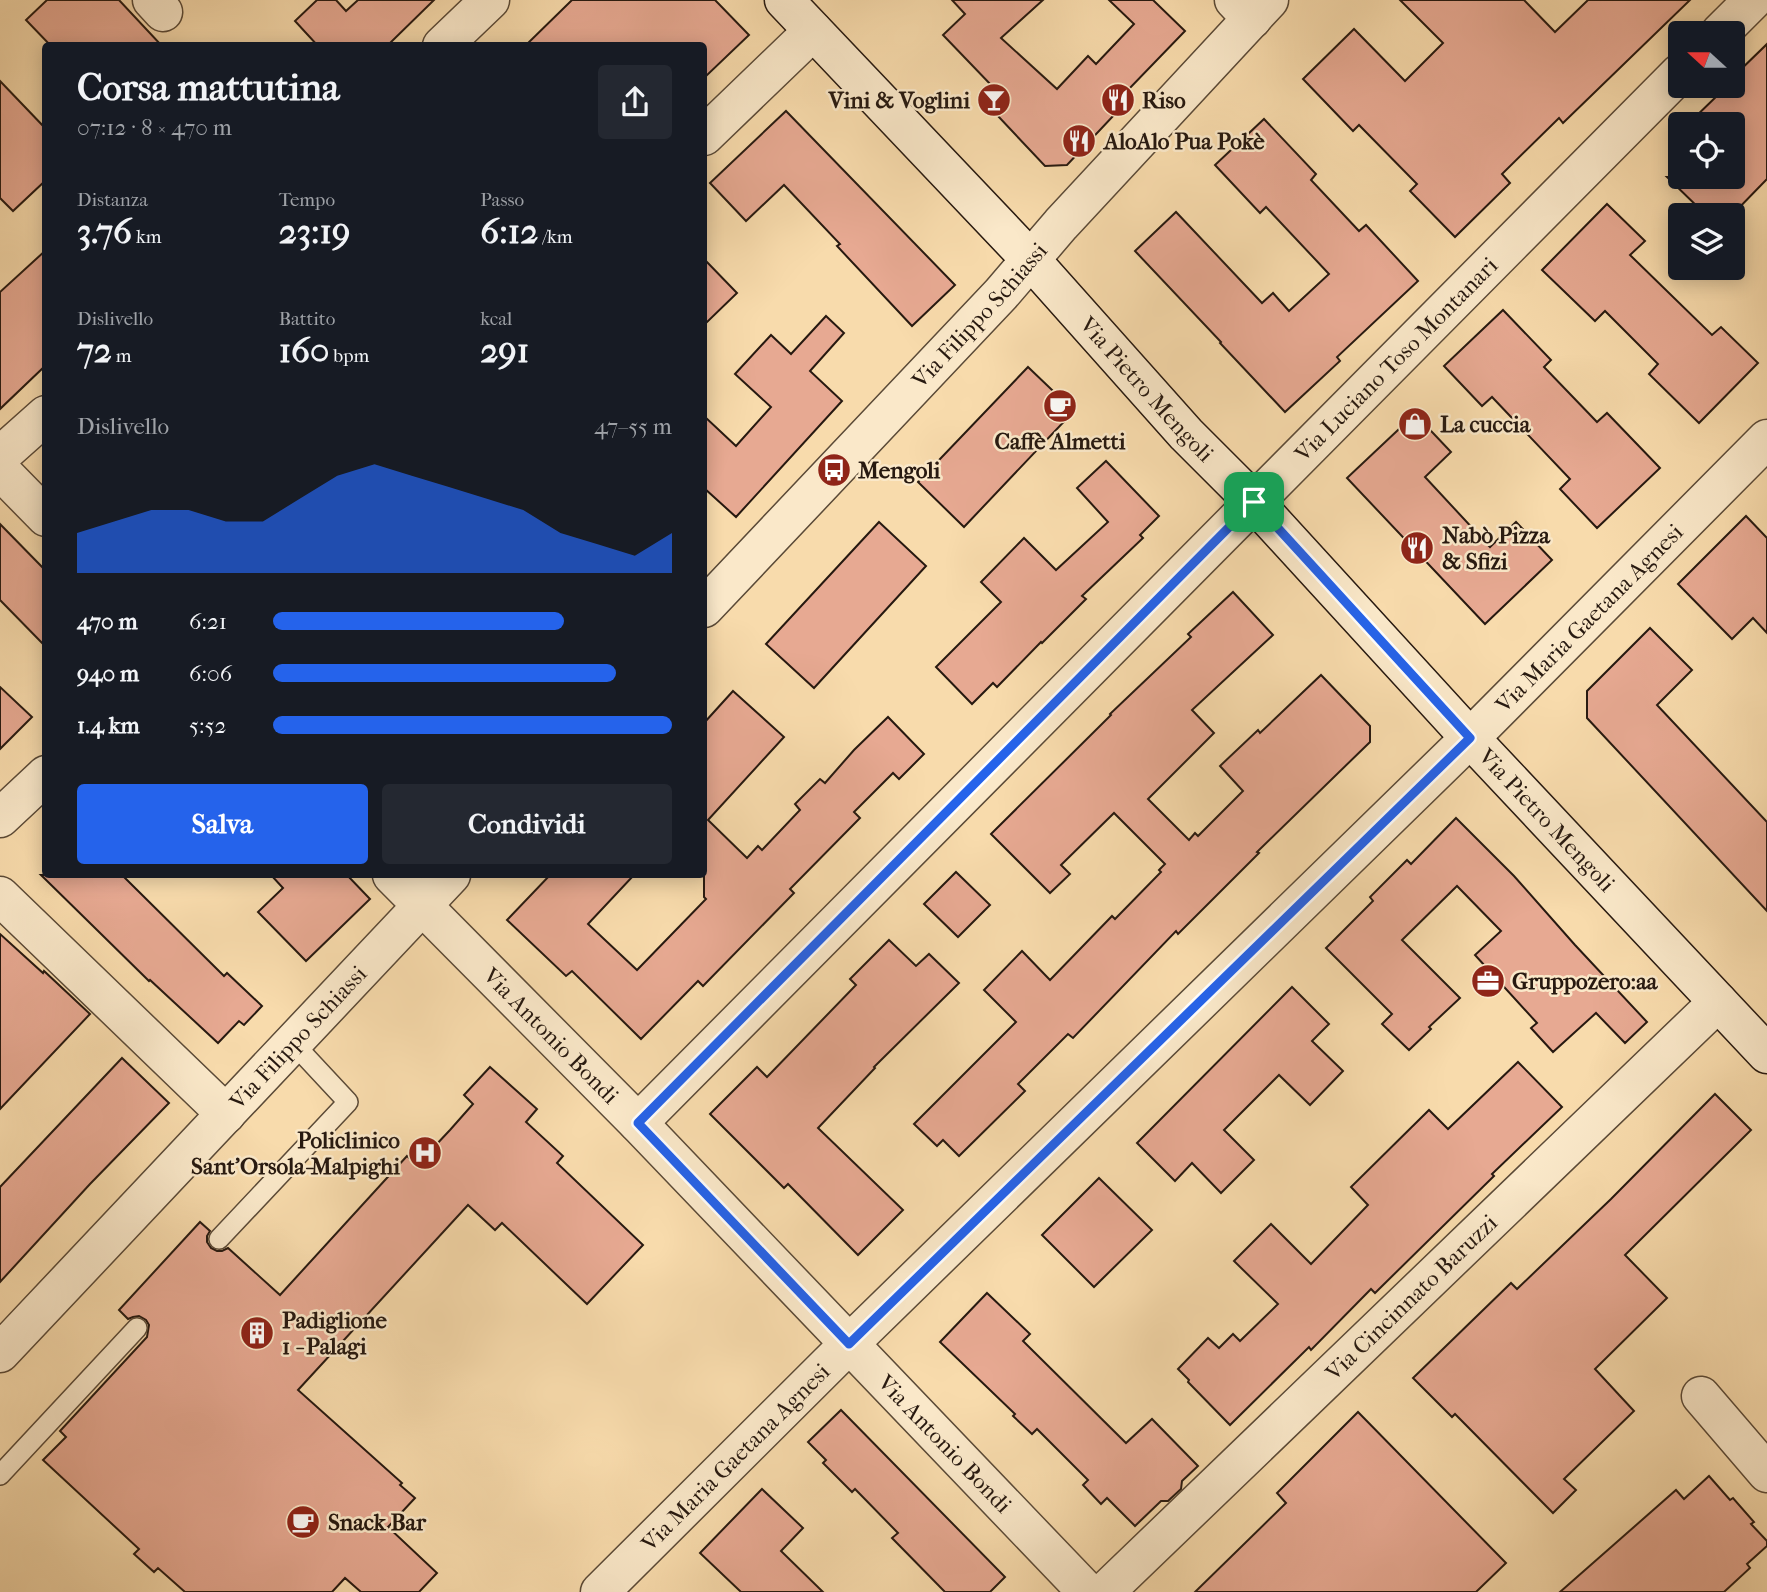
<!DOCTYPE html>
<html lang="it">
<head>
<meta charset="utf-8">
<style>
  :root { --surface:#171b24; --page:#242831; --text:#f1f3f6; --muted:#9ea1a6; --accent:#2563eb }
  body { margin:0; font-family:"IM FELL French Canon",serif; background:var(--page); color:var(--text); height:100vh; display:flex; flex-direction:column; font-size:26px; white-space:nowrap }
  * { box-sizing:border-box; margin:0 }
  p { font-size:23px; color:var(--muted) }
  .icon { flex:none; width:38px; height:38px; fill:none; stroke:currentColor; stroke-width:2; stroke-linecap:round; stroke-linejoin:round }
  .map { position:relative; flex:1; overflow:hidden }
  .sheet { position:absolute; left:42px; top:42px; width:665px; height:836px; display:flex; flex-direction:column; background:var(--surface); border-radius:7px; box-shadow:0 4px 18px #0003 }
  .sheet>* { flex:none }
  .needle { width:46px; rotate:291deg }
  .fabs { position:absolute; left:1668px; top:21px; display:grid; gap:14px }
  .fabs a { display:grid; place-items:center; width:77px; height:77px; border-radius:7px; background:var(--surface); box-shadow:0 4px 18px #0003; font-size:35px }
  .pin { position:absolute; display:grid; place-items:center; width:60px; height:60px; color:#fff; margin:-30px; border-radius:14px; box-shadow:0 4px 10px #0006 }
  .round { display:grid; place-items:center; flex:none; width:74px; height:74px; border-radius:7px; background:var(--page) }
  .summary { display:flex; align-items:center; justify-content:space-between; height:119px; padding:0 35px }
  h1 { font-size:38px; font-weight:800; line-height:52px }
  .metrics { display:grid; grid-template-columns:repeat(3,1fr); gap:10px; height:119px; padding:7px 35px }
  .metrics div { display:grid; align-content:center }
  .metrics b { font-size:35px; font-weight:800 }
  .metrics small { font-size:19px; font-weight:400 }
  .metrics p { font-size:19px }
  .chart { height:196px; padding:14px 35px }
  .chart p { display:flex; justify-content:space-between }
  .chart svg { width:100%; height:126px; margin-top:7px; fill:var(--accent); opacity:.7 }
  .button { display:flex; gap:14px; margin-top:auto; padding:14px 35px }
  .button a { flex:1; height:80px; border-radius:7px; background:var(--accent); color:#fff; font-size:28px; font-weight:800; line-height:80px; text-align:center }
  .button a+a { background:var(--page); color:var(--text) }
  ul { padding:0 35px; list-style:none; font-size:23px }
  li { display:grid; grid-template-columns:112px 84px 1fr; align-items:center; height:52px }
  li i { height:18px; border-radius:9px; background:var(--accent) }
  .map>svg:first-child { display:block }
  .building { fill:#e7a992; stroke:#271910; stroke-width:2 }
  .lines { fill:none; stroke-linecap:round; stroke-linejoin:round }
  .service-casing { stroke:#5b4a37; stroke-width:22 }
  .minor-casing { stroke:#5b4a37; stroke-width:41 }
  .tertiary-casing { stroke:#5b4a37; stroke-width:41 }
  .secondary-casing { stroke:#271910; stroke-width:41 }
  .service { stroke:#fae8c9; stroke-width:19 }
  .minor { stroke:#fae8c9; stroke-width:38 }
  .tertiary { stroke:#fae8c9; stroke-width:38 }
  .secondary { stroke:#fae8c9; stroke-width:38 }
  .route-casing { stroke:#fff; stroke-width:14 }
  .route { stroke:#2563eb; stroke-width:9 }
  .labels { text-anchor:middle; stroke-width:5; stroke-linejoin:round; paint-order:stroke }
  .poi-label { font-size:23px; font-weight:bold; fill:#271910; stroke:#fae8c9; text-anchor:start }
  .street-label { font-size:23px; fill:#271910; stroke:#fae8c9 }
</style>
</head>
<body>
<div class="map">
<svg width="1767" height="1592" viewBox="0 0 1767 1592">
  <rect width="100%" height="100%" fill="#f8dbac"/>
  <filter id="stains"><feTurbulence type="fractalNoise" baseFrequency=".00286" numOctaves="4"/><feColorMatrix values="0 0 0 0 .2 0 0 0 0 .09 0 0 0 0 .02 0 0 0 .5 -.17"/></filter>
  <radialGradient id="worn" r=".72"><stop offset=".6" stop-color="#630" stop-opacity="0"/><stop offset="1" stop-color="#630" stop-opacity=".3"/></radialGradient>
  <g class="building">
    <path d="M47,0H119L162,46H51L26,20Z"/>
    <path d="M317,0H336L346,11L358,0H434L387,46H318L295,21Z"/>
    <path d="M572,0H715L749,35L704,78V46H525Z"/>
    <path d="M952,0H1043L1001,38L1057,89L1088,56L1096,64L1134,24L1109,0H1153L1185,31L1126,92L1131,97L1067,165L1045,166L981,98L993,87L943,35L965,14Z"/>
    <path d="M1400,0H1524L1555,32L1588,0H1690L1563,123L1559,118L1502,174L1510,183L1455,237L1410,191L1417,184L1359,125L1353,131L1303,79L1354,29L1405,81L1443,43Z"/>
    <path d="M1767,44V179L1732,215H1706L1667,177H1732V124H1688L1722,91L1721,89L1724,86H1732V78Z"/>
    <path d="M0,81L46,129V180L13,211L0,198Z"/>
    <path d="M786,111L955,285L912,326L837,246L840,244L784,185L746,221L710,183Z"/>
    <path d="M1264,119L1316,174L1311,180L1359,231L1366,225L1418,281L1337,357L1340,361L1285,412L1220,343L1221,342L1135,251L1176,212L1262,303L1273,293L1289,311L1329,274L1266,207L1260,213L1215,165Z"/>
    <path d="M1607,204L1645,241L1630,255L1712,335L1721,327L1758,363L1699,423L1649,374L1658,364L1605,311L1595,321L1542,270Z"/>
    <path d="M46,250V365L0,409V292Z"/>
    <path d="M704,259L737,293L704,325Z"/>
    <path d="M1503,310L1551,360L1544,367L1597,422L1607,413L1660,468L1597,528L1560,489L1570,479L1492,397L1482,406L1444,366Z"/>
    <path d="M826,316L844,333L810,371L842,401L736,517L704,488V416L736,446L771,407L735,374L771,335L791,354Z"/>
    <path d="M1028,367L1074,411L964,527L918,482Z"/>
    <path d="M1415,414L1451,452L1425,477L1490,547L1516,522L1552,560L1485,624L1347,478Z"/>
    <path d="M1106,461L1159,516L1140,535L1143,538L1082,596L1086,599L1042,643L1041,642L997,687L993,683L972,704L936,667L1001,602L981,582L1024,538L1056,570L1108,522L1077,488Z"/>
    <path d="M1746,516L1767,538V633L1753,618L1732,639L1678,584Z"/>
    <path d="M879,522L926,566L814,688L766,644Z"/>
    <path d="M0,524L46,571V647L0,600Z"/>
    <path d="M1233,592L1273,635L1192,710L1214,733L1148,799L1189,840L1195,833L1198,836L1243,791L1220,766L1258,730L1260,733L1321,675L1370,726V742L1257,852L1259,853L1178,934L1176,931L1073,1038L1068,1034L1018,1084L1025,1091L959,1156L943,1140L937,1146L914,1124L1016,1022L984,990L1022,951L1050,980L1112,916L1115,919L1161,872L1159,870L1165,864L1114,813L1061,865L1070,874L1050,893L991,834L1111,715L1110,714L1191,637L1188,634Z"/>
    <path d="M1650,628L1692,670L1657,705L1767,822V911L1587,718V691Z"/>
    <path d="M0,687L32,717L0,749Z"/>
    <path d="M733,691L784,737L708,820L747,858L758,846L762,850L800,810L795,804L820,779L825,783L854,750L888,717L924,754L899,779L893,773L854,812L860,818L790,889L794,893L703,986L698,981L641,1039L572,971L566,976L507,920L550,875H634L588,924L637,970L706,899L704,897V723Z"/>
    <path d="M1456,818L1514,876L1575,945L1647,1022L1625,1043L1596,1013L1553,1052L1531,1028L1537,1023L1475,955L1501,931L1457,886L1402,940L1460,998L1429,1027L1431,1029L1409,1050L1382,1024L1392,1014L1326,948L1373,901L1370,897L1407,860L1411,864Z"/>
    <path d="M956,872L990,905L958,937L924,904Z"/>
    <path d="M41,875H122L224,976L227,973L262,1006L244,1025L239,1021L218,1043L150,980L149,981Z"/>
    <path d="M271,875H347L370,899L306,961L258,912L283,888Z"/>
    <path d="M0,934L43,973L44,971L90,1014L0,1109Z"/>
    <path d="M889,940L916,966L929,954L959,983L874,1067L875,1068L818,1128L903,1210L858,1255L788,1184L784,1188L710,1114L757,1067L767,1077L856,985L850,979Z"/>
    <path d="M1292,987L1329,1024L1312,1041L1343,1071L1310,1105L1279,1075L1224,1130L1254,1160L1221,1193L1192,1163L1175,1181L1137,1143Z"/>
    <path d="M122,1058L169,1103L90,1184L0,1282V1187Z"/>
    <path d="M1518,1062L1562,1107L1492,1174L1494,1176L1375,1293L1371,1289L1311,1350L1309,1347L1230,1425L1188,1382L1189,1380L1178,1369L1208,1338L1219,1348L1233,1334L1240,1341L1278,1304L1234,1261L1271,1224L1311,1264L1368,1205L1351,1187L1429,1110L1448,1129Z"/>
    <path d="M490,1067L537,1109L526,1122L563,1156L557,1163L643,1245L587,1304L502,1223L495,1230L468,1205L298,1390L402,1483L400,1485L415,1498L388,1527L437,1573L419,1592H361L345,1578L332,1592H185L158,1568L154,1572L134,1554L139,1549L43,1460L66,1437L60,1431L147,1337L149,1325L146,1320L139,1316L133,1317L128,1319L119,1310L200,1222L210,1231L207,1236V1242L211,1248L217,1251H222L228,1248L280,1295L407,1156L417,1165L450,1130L473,1104L464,1095Z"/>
    <path d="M1715,1094L1751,1130L1625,1255L1667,1298L1595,1369L1634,1411L1564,1479L1576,1490L1553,1513L1455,1414L1452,1417L1413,1378L1511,1283L1517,1289L1611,1199Z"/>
    <path d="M1099,1178L1152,1230L1094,1287L1042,1235Z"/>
    <path d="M987,1293L1030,1334L1023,1341L1126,1443L1152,1419L1198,1466L1182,1481L1181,1489L1168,1501H1161L1135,1526L1107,1498L1101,1504L1083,1485L1088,1480L1037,1429L1032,1434L1013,1416L1015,1414L940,1342Z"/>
    <path d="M841,1410L1005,1577L990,1592H945L892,1538L898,1533L855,1489L852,1492L823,1463L826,1460L808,1442Z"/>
    <path d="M1358,1412L1506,1563L1476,1592H1195L1286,1503L1277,1493Z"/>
    <path d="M1709,1476L1730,1500L1733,1498L1754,1522L1751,1524L1767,1541V1546L1747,1564L1750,1568L1724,1592H1560L1676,1490L1684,1499Z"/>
    <path d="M762,1489L803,1528L781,1551L823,1592H741L700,1553Z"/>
  </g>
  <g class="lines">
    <g class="service-casing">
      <g id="service">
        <path d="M219,1239L348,1102L293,1043"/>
        <path d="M0,1475L137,1328"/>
      </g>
    </g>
    <g class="minor-casing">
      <g id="minor">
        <path d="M152,0L163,12"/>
        <path d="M1234,0L1252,19"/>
        <path d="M1720,33L1753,0"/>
        <path d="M442,46L490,0"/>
        <path d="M704,136L813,31"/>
        <path d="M0,456L46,415"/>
        <path d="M0,470L46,517"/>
        <path d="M0,818L46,775"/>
        <path id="s1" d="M392,875L638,1123L1087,1592"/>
        <path d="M0,896L226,1114"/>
        <path id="s2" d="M638,1123L1680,73"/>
        <path d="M1701,1396L1767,1473"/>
        <path id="s3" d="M600,1592L849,1344L1470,738L1767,439"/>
        <path id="s4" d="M1105,1592L1718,1002"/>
      </g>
    </g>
    <g class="tertiary-casing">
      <g id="tertiary">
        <path id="s5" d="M704,608L1001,294L1061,224L1269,0"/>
        <path id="s6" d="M0,1353L451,875"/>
      </g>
    </g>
    <g class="secondary-casing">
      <g id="secondary">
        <path id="s7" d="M784,0L1030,259L1186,434L1254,502L1470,738L1767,1054"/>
      </g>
    </g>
    <use href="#service" class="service"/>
    <use href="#minor" class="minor"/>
    <use href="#tertiary" class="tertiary"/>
    <use href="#secondary" class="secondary"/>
  </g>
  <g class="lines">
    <g class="route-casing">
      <path id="route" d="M1254,502L1470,738L849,1344L638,1123Z"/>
    </g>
    <use href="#route" class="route"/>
  </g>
  <defs>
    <g id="bar-disc" transform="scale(1.75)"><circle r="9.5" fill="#8f2418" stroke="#fae8c9"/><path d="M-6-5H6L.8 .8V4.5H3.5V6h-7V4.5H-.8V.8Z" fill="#fff"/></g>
    <g id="restaurant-disc" transform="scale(1.75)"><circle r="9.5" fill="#8f2418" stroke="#fae8c9"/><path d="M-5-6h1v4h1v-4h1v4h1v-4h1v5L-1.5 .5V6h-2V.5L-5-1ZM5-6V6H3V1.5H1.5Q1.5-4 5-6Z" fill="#fff"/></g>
    <g id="cafe-disc" transform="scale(1.75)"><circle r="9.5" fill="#8f2418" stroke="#fae8c9"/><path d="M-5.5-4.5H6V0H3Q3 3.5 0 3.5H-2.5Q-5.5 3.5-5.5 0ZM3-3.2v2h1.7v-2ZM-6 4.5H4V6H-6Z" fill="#fff"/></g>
    <g id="shop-disc" transform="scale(1.75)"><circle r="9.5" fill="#8f2418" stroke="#fae8c9"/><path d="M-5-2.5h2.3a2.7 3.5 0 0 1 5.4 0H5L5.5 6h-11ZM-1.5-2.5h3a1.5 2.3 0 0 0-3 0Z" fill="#fff"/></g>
    <g id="bus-disc" transform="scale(1.75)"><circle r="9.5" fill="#8f2418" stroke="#fae8c9"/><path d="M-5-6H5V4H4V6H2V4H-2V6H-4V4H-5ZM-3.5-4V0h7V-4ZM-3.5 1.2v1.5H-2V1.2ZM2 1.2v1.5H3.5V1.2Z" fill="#fff"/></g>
    <g id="office-disc" transform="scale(1.75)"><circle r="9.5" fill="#8f2418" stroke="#fae8c9"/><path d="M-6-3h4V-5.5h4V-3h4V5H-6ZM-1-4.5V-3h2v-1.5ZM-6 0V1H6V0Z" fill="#fff"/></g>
    <g id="hospital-disc" transform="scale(1.75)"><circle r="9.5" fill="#8f2418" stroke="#fae8c9"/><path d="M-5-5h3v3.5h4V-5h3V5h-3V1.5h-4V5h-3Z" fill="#fff"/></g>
    <g id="building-disc" transform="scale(1.75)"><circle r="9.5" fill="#8f2418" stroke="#fae8c9"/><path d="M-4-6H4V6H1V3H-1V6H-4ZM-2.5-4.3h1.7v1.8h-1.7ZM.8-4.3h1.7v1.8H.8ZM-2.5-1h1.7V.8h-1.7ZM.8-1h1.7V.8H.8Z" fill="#fff"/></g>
  </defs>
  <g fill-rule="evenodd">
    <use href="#bar-disc" x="994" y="100"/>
    <use href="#restaurant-disc" x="1118" y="100"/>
    <use href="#restaurant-disc" x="1079" y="141"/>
    <use href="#cafe-disc" x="1060" y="406"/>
    <use href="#shop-disc" x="1415" y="424"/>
    <use href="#bus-disc" x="834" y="470"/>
    <use href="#restaurant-disc" x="1417" y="548"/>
    <use href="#office-disc" x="1488" y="981"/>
    <use href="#hospital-disc" x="425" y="1153"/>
    <use href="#building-disc" x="257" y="1333"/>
    <use href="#cafe-disc" x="303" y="1522"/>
  </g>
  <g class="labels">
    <g class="poi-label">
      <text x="970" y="108" text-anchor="end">Vini &amp; Voglini</text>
      <text x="1142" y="108">Riso</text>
      <text x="1104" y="149">AloAlo Pua Pokè</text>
      <text x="1440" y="432">La cuccia</text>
      <text x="1060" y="449" text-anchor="middle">Caffè Almetti</text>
      <text x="858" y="478">Mengoli</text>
      <text x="1442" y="543">Nabò Pizza<tspan x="1442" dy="26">&amp; Sfizi</tspan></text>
      <text x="1512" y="989">Gruppozero:aa</text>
      <text x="400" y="1148" text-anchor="end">Policlinico<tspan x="400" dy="26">Sant'Orsola-Malpighi</tspan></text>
      <text x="282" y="1328">Padiglione<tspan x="282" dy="26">1 - Palagi</tspan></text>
      <text x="328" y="1530">Snack Bar</text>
    </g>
    <g class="street-label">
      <text dy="8" stroke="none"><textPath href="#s5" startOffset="402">Via Filippo Schiassi</textPath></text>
      <text dy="8" stroke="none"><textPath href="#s2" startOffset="1076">Via Luciano Toso Montanari</textPath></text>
      <text dy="8" stroke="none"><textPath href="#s7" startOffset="532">Via Pietro Mengoli</textPath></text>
      <text dy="8" stroke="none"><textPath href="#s3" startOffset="1388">Via Maria Gaetana Agnesi</textPath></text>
      <text dy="8" stroke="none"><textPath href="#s7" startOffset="1120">Via Pietro Mengoli</textPath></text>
      <text dy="8" stroke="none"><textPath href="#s1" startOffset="226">Via Antonio Bondi</textPath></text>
      <text dy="8" stroke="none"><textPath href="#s6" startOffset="434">Via Filippo Schiassi</textPath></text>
      <text dy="8" stroke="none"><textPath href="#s4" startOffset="425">Via Cincinnato Baruzzi</textPath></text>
      <text dy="8" stroke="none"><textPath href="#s1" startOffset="793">Via Antonio Bondi</textPath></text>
      <text dy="8" stroke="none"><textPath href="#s3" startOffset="191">Via Maria Gaetana Agnesi</textPath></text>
    </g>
  </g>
  <rect width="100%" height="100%" filter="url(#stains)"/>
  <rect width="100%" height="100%" fill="url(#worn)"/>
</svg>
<div class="fabs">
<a><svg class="needle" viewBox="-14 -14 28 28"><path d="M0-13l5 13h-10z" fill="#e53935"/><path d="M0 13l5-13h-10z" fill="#9ea1a6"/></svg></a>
<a><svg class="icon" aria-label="locate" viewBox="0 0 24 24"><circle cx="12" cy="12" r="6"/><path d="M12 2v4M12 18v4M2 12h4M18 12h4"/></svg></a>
<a><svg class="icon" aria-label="layers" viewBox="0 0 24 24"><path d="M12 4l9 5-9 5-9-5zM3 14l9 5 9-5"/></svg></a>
</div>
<div class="pin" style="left:1254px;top:502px;background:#1e9e55"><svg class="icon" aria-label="arrive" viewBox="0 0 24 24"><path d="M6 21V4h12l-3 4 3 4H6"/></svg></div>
<section class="sheet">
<div class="summary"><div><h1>Corsa mattutina</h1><p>07:12 · 8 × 470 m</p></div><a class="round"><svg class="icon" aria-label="share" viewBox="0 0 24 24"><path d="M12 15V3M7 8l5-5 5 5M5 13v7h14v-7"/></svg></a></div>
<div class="metrics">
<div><p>Distanza</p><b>3.76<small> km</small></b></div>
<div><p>Tempo</p><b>23:19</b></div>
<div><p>Passo</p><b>6:12<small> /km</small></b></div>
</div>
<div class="metrics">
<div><p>Dislivello</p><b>72<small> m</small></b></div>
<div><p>Battito</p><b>160<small> bpm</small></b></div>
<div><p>kcal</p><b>291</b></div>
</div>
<div class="chart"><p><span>Dislivello</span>47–55 m</p>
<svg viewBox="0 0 160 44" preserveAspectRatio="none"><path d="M0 44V30L10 26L20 22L30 22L40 26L50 26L60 18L70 10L80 6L90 10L100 14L110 18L120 22L130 30L140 34L150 38L160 30V44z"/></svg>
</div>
<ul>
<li><b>470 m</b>6:21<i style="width:73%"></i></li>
<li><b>940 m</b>6:06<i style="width:86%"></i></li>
<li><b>1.4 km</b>5:52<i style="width:100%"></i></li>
</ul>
<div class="button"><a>Salva</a><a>Condividi</a></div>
</section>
</div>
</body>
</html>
